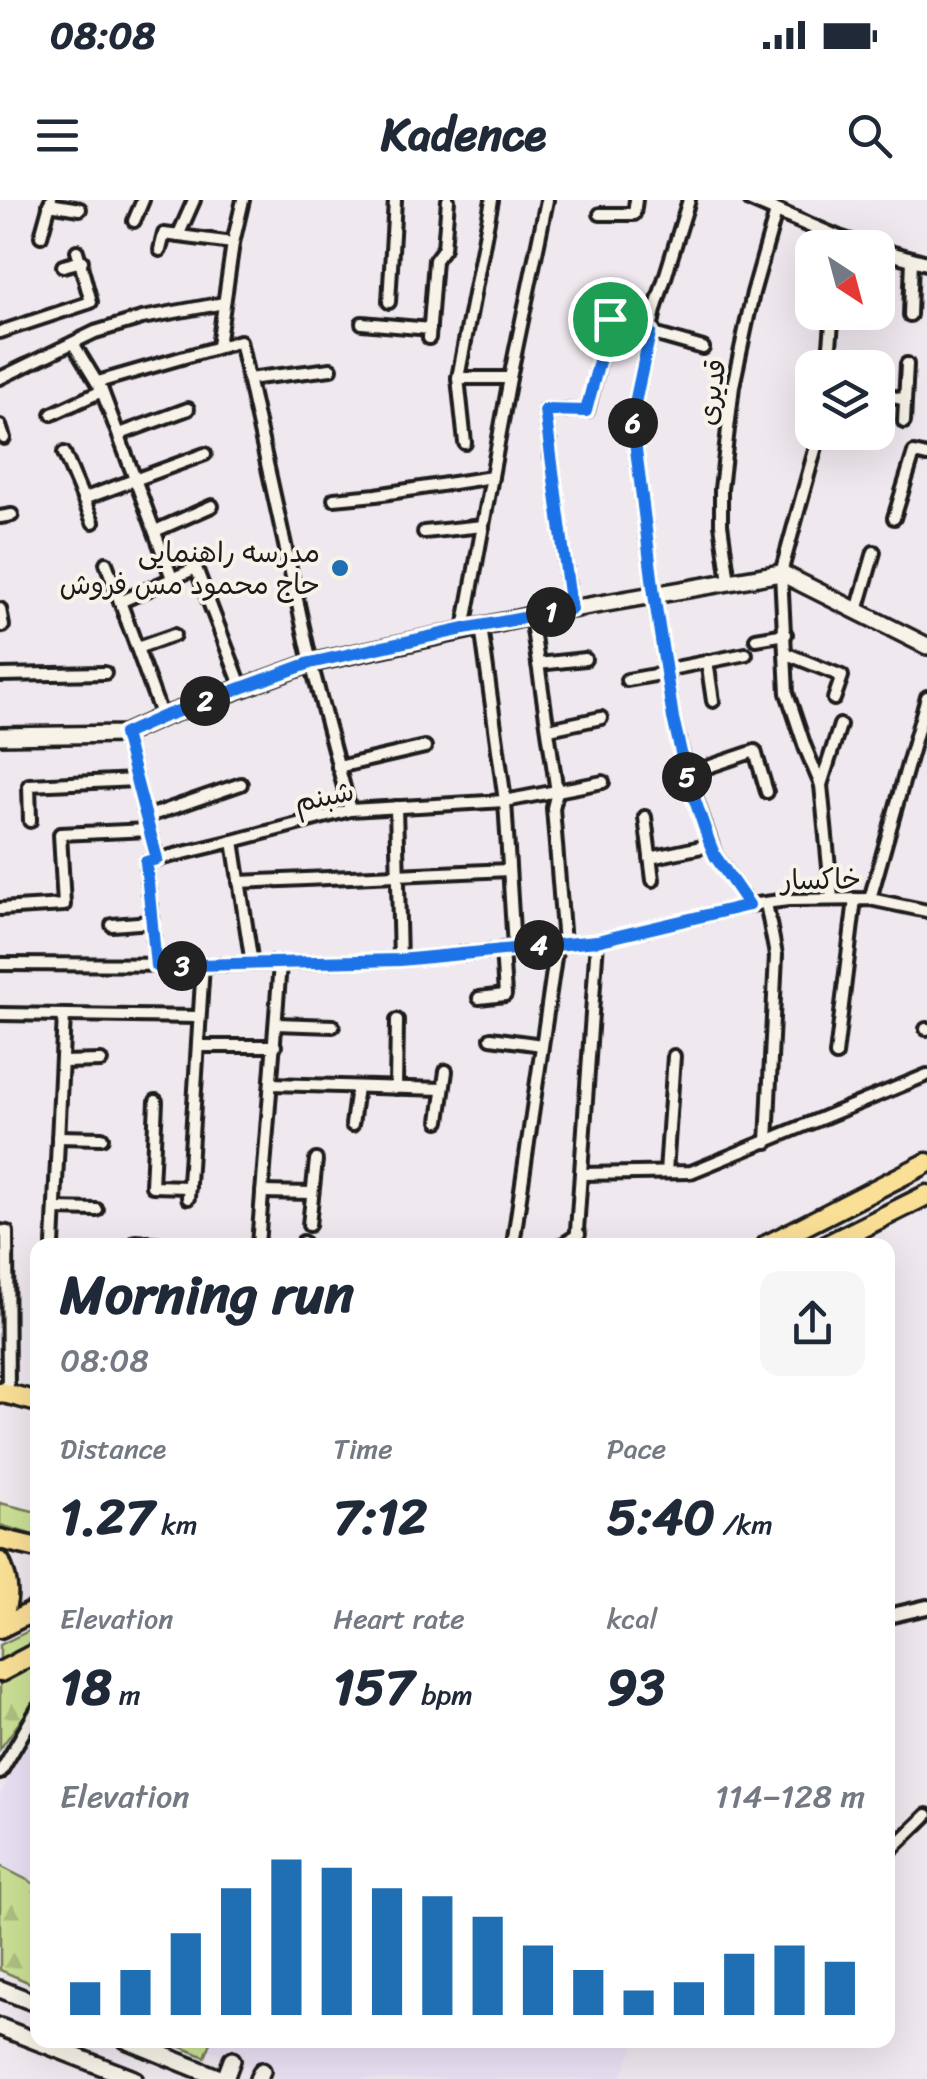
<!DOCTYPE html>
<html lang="en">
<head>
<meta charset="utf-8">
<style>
  :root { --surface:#fff; --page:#f6f6f7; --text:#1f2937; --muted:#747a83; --accent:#1f6fb2 }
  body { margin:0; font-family:Sriracha,"Playpen Sans Arabic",sans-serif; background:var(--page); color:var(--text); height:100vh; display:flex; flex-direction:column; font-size:38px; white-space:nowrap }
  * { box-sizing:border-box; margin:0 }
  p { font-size:32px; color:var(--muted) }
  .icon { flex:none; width:55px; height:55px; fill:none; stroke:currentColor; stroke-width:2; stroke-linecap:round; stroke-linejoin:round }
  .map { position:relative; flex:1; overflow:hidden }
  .details { position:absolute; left:30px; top:1038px; width:865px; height:810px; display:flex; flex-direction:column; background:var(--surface); border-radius:20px; box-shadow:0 10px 40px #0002 }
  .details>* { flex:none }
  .needle { width:65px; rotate:144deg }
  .fabs { position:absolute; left:795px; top:30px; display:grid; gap:20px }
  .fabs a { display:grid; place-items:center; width:100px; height:100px; border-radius:20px; background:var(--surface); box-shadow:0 10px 40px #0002; font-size:50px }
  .pin { position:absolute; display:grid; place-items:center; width:85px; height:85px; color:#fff; margin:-42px; border:5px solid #fff; border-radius:50%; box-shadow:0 2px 10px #0007 }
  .km { position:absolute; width:50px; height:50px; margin:-25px; border-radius:50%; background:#222; color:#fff; font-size:28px; line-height:50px; text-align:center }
  .round { display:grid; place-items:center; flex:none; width:105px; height:105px; border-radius:20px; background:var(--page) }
  .head { display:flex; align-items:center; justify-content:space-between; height:170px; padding:0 30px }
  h1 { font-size:55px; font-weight:700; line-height:75px }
  .figures { display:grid; grid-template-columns:repeat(3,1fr); gap:15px; height:170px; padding:10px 30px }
  .figures div { display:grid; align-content:center }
  .figures b { font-size:50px; font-weight:700 }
  .figures small { font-size:28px; font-weight:400 }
  .figures p { font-size:28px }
  .chart { height:280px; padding:20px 30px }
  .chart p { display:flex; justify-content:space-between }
  .chart svg { width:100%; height:180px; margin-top:10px; stroke:var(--accent); stroke-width:6 }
  .status { display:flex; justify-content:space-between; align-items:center; height:70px; padding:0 50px; background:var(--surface); direction:ltr }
  .status svg { height:28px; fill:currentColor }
  header { display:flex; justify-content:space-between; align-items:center; height:130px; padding:0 30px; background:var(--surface); font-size:45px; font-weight:700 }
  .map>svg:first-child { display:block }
  .built { fill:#eae0f4 }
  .green { fill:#cbe095; stroke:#747e58; stroke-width:2.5 }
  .forest { fill:url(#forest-firs); stroke:#747e58; stroke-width:2.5 }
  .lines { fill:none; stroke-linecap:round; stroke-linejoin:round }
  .minor-casing { stroke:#1c1c1c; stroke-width:18 }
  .tertiary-casing { stroke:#1c1c1c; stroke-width:20 }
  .secondary-casing { stroke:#1c1c1c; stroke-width:22 }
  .trunk-casing { stroke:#1c1c1c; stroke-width:25 }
  .minor { stroke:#f7f3e8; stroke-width:10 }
  .tertiary { stroke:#f7f3e8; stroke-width:12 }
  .secondary { stroke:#f7f3e8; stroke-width:15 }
  .trunk { stroke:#fadf96; stroke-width:18 }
  .route-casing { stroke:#fff; stroke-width:20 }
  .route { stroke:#1a73e8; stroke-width:12 }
  .poi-dot { fill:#1f6fb2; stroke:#f7f3e8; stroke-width:4 }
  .labels { text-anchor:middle; stroke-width:8; stroke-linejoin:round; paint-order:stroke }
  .street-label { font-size:28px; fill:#1c1c1c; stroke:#f7f3e8 }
  .poi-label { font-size:28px; fill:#1c1c1c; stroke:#f7f3e8; text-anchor:end }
</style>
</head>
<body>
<div class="status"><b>08:08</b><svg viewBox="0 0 49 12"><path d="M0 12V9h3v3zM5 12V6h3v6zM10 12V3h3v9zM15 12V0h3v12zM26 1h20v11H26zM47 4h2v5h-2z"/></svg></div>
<header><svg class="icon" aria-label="menu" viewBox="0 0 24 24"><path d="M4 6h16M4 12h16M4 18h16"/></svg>Kadence<svg class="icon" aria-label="search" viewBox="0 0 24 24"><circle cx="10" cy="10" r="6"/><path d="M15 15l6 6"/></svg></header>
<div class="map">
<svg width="927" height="1879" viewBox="0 0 927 1879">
  <defs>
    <pattern id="forest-firs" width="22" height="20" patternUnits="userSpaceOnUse" patternTransform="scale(2.5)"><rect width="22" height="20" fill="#cbe095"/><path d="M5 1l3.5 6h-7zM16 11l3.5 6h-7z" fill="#aec080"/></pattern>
  </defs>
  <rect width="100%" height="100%" fill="#efe8ef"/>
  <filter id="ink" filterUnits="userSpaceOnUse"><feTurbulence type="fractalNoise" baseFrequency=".01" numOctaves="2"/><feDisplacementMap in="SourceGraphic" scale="20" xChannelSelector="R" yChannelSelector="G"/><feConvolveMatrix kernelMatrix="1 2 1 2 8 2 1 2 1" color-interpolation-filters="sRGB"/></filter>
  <g filter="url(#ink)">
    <g class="built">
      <path d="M37,1524V1779L0,1763V1595Z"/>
      <path d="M185,1840H637L620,1879H280Z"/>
    </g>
    <g class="green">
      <path d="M0,1303L37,1312V1336L0,1325Z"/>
      <path d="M37,1427V1444L0,1463V1445Z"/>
    </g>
    <g class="forest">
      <path d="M37,1460V1498L0,1549V1478Z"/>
      <path d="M0,1666L37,1685V1786L0,1770Z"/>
      <path d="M165,1840H212L205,1857Z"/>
    </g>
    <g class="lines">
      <g class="minor-casing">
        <g id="minor">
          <path d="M689,0L655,110L632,217L654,395L673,518L687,574L715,655L749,705"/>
          <path d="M49,4L80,9"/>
          <path d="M600,14H634L636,0"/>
          <path d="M134,21L143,0"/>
          <path d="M41,36L51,0"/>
          <path d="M178,36L194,0"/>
          <path d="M160,50L164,34L233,43"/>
          <path d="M63,66L82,61"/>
          <path d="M618,98L655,110"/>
          <path d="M389,102L395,0"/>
          <path d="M910,115L912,59"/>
          <path d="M362,123L430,129"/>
          <path d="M0,132L91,102L77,51"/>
          <path d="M429,138L435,60L444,48L448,0"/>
          <path d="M73,143L102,191L172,378"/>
          <path d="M218,146L233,43L243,0"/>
          <path d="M828,168L833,112"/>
          <path d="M0,178L95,132L142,118L224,103"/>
          <path d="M458,178H510"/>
          <path d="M248,179L331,169"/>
          <path d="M98,182L240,141L311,463L350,610"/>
          <path d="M878,193L905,200"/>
          <path d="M52,214L102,191"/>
          <path d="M904,222L907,164"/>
          <path d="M0,226L4,238"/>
          <path d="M820,232L781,373L787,493L805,547L821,585L832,698"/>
          <path d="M120,234L188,209"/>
          <path d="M465,243L458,178L492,0"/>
          <path d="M64,253L93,322"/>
          <path d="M83,299L205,254"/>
          <path d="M334,299L376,295L492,277"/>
          <path d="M0,317L12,315"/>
          <path d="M894,318L914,253L927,256"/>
          <path d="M155,331L212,306"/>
          <path d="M424,332L483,326"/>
          <path d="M106,363L162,517"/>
          <path d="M729,382L721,324V289L733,186L753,93L776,12"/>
          <path d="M120,402L196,368L242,488"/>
          <path d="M0,409L3,426H0"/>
          <path d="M571,409L545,210L587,211L610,119L650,133L703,148"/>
          <path d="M857,411L874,352"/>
          <path d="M531,416L557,592L553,608L564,743"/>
          <path d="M481,426L505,601L514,748"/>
          <path d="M464,429L510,178L547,0"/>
          <path d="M756,439L786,434"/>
          <path d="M137,448L174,435"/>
          <path d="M787,454L842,476L834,499"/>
          <path d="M707,461L713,501"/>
          <path d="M538,464L585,459"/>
          <path d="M665,470L746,454"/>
          <path d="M0,475L105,473"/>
          <path d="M627,480L666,473"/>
          <path d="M549,529L601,518"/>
          <path d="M124,534L157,659"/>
          <path d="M338,567L425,547"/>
          <path d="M687,574L755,551L767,592"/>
          <path d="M821,585L840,525"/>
          <path d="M396,607L400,760"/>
          <path d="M146,617L241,584"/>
          <path d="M645,617L653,680"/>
          <path d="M30,621L29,585L136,580"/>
          <path d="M233,641L252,764"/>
          <path d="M650,658L711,645"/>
          <path d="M239,682L509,670"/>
          <path d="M870,699L927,497"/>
          <path d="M766,703L776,755L767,942"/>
          <path d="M0,709L64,705L60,634L149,630"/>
          <path d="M112,725L151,722"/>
          <path d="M0,764L203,765L400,760L597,741L749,705L788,700L870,699L927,711"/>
          <path d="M156,766L146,662L233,641L350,610L505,601L603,582"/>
          <path d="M479,798L505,795L502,749"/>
          <path d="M0,814L199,817"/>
          <path d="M276,824L333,826"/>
          <path d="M926,829H927"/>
          <path d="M491,838L542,845"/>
          <path d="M198,846H275"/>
          <path d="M836,855L855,699"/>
          <path d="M62,862L101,861"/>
          <path d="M271,884L443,889"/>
          <path d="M396,888L397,820"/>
          <path d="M156,901L152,986L189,987"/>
          <path d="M439,921L446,871"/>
          <path d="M352,925L357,887"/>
          <path d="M58,937L102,938"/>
          <path d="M666,972L674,856"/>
          <path d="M582,974L691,972L927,875"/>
          <path d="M262,992L312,993"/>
          <path d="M188,998L203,765"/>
          <path d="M55,1009L97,1010"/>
          <path d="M309,1025L316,960"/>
          <path d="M0,1031L7,1032L8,1194"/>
          <path d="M136,1042L173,1045"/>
          <path d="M53,1045L64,815"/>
          <path d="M258,1045L280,764"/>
          <path d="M302,1045L303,1042"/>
          <path d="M513,1045L557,744"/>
          <path d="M562,1045L579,1034"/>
          <path d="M576,1045L597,741"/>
          <path d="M0,1573L38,1508"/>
          <path d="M888,1653L927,1615"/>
        </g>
      </g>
      <g class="tertiary-casing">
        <g id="tertiary">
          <path d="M751,0L839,38L869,48"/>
          <path d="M878,50L927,63"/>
          <path d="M888,1416L927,1407"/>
        </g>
      </g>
      <g class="secondary-casing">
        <g id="secondary">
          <path d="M0,536L124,534L162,517L311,463L531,416L781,373L927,446"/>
          <path d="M0,1789L38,1804"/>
          <path d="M0,1827L134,1879"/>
          <path d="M126,1840L222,1879"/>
          <path d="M225,1879L232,1860"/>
          <path d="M258,1879L262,1871"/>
        </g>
      </g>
      <g class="trunk-casing">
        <g id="trunk">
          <path d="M767,1045L927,963"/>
          <path d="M827,1045L927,995"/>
          <path d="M0,1192L38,1202"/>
          <path d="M0,1339L38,1348"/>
          <path d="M0,1362C9,1382 11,1401 0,1421"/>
          <path d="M0,1428L38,1409"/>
          <path d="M0,1472L38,1452"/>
        </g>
      </g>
      <use href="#minor" class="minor"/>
      <use href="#tertiary" class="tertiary"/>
      <use href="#secondary" class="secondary"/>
      <use href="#trunk" class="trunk"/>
    </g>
  </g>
  <g class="lines" filter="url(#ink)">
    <g class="route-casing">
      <path id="route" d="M610,119L650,133L632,217L654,394L673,518L686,574L710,644L715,656L749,705L597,741L400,760L156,766L146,662L157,659L124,534L162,517L310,463L464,429L571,409L545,210L586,211Z"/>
    </g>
    <use href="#route" class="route"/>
  </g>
  <circle class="poi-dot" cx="340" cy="368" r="10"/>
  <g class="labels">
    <g class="street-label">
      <text transform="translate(711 192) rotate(-81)" y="10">قدیری</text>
      <text transform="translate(324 596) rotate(-12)" y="10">شبنم</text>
      <text transform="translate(821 679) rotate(-1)" y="10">خاکسار</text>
    </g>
    <g class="poi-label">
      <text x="320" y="362">مدرسه راهنمایی<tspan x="320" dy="32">حاج محمود مس فروش</tspan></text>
    </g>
  </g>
</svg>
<div class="fabs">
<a><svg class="needle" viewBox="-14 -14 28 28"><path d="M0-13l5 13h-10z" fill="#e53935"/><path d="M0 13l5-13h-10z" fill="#747a83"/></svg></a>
<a><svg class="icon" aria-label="layers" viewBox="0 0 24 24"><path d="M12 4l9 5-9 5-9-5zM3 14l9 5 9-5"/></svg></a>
</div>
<div class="pin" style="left:610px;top:119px;background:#1e9e55"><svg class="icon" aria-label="arrive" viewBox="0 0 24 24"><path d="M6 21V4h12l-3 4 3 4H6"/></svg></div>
<b class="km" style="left:551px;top:412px">1</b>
<b class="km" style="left:205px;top:501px">2</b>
<b class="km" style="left:182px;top:766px">3</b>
<b class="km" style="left:539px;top:745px">4</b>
<b class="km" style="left:687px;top:577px">5</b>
<b class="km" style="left:633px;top:223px">6</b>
<section class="details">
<div class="head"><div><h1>Morning run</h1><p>08:08</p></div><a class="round"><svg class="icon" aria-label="share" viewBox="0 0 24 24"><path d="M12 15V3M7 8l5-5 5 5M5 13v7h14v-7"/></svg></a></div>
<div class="figures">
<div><p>Distance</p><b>1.27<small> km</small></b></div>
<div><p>Time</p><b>7:12</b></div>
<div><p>Pace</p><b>5:40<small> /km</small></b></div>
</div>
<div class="figures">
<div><p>Elevation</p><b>18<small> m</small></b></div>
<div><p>Heart rate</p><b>157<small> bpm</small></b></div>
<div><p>kcal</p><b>93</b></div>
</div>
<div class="chart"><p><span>Elevation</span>114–128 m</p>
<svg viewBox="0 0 160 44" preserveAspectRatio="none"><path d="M5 44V36M15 44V33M25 44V24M35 44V13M45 44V6M55 44V8M65 44V13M75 44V15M85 44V20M95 44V27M105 44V33M115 44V38M125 44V36M135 44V29M145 44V27M155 44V31"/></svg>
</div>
</section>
</div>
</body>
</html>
